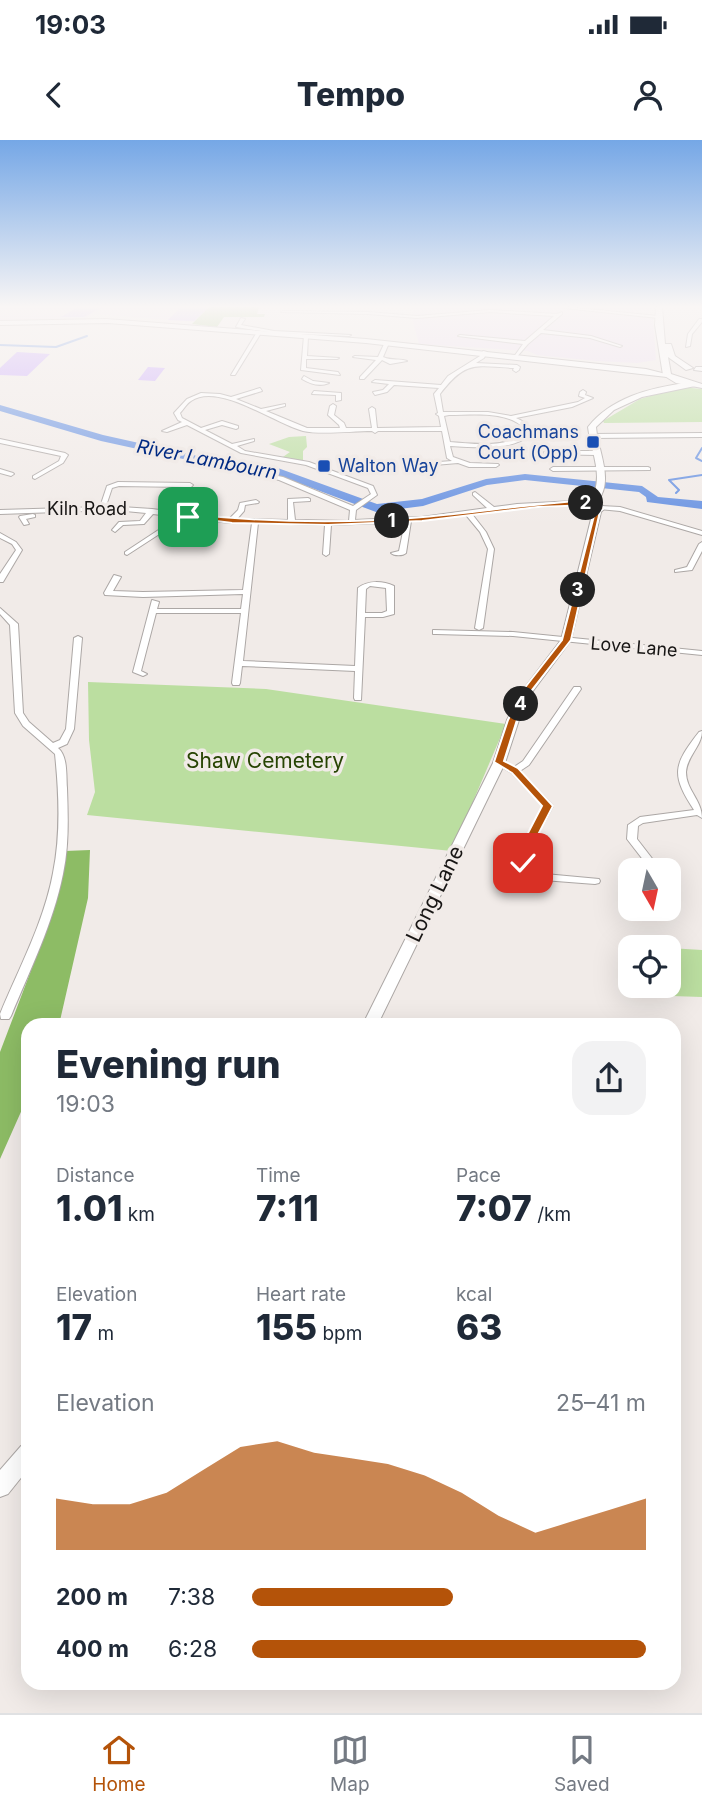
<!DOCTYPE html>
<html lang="en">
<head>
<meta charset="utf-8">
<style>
  :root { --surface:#fff; --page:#f2f2f3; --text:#1f2937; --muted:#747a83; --line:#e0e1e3; --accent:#b45309 }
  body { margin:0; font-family:Inter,sans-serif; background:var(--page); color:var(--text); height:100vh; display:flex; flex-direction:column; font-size:26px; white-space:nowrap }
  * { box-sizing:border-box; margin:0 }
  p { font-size:23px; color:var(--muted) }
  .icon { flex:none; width:38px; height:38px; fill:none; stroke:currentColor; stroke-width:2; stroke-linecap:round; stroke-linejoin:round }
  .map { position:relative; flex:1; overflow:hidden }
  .details { position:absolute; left:21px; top:878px; width:660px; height:672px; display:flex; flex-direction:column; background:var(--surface); border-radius:21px; box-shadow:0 7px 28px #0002 }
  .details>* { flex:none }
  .needle { width:46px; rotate:171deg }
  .buttons { position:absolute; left:618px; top:718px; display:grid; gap:14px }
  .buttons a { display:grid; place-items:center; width:63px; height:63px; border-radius:14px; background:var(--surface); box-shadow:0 7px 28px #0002; font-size:35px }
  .pin { position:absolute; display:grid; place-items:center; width:60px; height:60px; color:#fff; margin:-30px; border-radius:14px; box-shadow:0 4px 10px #0006 }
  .km { position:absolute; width:35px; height:35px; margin:-18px; border-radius:50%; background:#222; color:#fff; font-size:19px; line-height:35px; text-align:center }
  .round { display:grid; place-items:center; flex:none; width:74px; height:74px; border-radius:21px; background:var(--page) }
  .summary { display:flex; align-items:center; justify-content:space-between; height:119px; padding:0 35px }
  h1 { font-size:38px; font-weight:800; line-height:52px }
  .figures { display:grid; grid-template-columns:repeat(3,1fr); gap:10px; height:119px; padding:7px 35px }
  .figures div { display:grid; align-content:center }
  .figures b { font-size:35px; font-weight:800 }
  .figures small { font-size:19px; font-weight:400 }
  .figures p { font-size:19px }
  .chart { height:196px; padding:14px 35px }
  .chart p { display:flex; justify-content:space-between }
  .chart svg { width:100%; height:126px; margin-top:7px; fill:var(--accent); opacity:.7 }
  ul { padding:0 35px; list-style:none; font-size:23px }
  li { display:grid; grid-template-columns:112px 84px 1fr; align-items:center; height:52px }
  li i { height:18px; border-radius:9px; background:var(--accent) }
  .status { display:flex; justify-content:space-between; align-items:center; height:49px; padding:0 35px; background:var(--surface); direction:ltr }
  .status svg { height:19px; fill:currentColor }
  header { display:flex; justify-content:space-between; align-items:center; height:91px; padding:0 35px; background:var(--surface); font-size:32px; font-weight:800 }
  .menu { display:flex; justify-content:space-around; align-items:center; height:98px; border-top:2px solid var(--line); background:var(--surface); font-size:19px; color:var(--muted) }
  .menu a { display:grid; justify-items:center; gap:4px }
  .menu .active { color:var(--accent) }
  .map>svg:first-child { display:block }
  .commercial { fill:#ecdcef }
  .green { fill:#bbdea0 }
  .forest { fill:#8dbc65 }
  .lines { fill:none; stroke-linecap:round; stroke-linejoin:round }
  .stream { stroke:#6993e2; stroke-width:2 }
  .river { fill:#6993e2; fill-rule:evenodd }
  .building { fill:#c8a6fd }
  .minor-casing { stroke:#aca7a5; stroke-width:2 }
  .major-casing { stroke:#aca7a5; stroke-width:2 }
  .highway-casing { stroke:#aca7a5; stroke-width:2 }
  .minor { fill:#fff; fill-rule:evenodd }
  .major { fill:#fff; fill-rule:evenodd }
  .highway { fill:#fff; fill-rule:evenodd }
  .route { fill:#b45309; stroke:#fff; stroke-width:2 }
  .transit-dot { fill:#1a4fb4; stroke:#f1ebe8; stroke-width:2.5 }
  .labels { text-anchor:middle; stroke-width:7; stroke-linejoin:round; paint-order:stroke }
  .far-transit-label { font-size:18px; fill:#164399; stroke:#f1ebe8; text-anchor:end }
  .far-street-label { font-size:18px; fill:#171514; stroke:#f1ebe8 }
  .far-water-label { font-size:19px; font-style:italic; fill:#002a83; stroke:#f1ebe8 }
  .park-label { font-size:21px; fill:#274403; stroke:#f1ebe8 }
  .street-label { font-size:21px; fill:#171514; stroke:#f1ebe8 }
</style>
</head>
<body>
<div class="status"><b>19:03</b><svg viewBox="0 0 49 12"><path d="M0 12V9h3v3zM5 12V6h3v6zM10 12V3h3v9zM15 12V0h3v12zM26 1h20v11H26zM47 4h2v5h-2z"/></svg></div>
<header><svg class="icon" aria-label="back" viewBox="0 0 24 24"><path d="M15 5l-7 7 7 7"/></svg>Tempo<svg class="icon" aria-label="person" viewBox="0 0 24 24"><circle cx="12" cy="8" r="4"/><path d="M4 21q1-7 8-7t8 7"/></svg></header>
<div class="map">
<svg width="702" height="1573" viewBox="0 0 702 1573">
  <rect width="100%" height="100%" fill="#f1ebe8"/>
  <g class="commercial">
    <path d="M0,167H209L195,182L95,174L84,179L0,180Z"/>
    <path d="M414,167H652L651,172L634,171L632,175L653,179L656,220L637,223L597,221L537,215L528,211L419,204L412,178Z"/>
  </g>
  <g class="green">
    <path d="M681,247L702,249V282L604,283L603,281L640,259Z"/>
    <path d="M306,296L307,307L303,311V322L280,319L290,312L269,304L289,297Z"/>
    <path d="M88,542L266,549L506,584L452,711L87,675L95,652L89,600Z"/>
    <path d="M669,808L702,810V857L641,855L642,845H668Z"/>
  </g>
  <g class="forest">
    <path d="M209,167H259L257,174H265L264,177H224L217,187L192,184Z"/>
    <path d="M90,710L88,758L59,885L28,886V956L0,1019V912L54,770L65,711Z"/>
  </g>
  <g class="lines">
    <g class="stream">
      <path d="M0,205L56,207L87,196"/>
      <path d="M702,308L696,318L702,321"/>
      <path d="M676,353L679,350L669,340L702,335"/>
    </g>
    <path class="river" d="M0,265L103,295L229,323L275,327L377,364L422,359L486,339L525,334L642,346L658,357L702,361V369L647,362L646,357L639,352L525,340L487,345L423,366L376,372L269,332L229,329L101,301L0,271Z"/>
  </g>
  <g class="building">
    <path d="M78,167H103L84,177H61Z"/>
    <path d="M181,167H209L194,181L168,180Z"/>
    <path d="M17,212L50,214L27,236L0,235V228Z"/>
    <path d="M148,227L165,228L155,241L138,240Z"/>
  </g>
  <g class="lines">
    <g class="minor-casing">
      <g id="minor">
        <path d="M567,167L658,176L660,177L658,178L564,168Z"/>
        <path d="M490,170L557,174L562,172V174L543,190L591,196L622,206L620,207L590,198L541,193L528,204L515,219L513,218L523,204L458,196L460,195L525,201L554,176L490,172L417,178L368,174L281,172L283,171L368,172L417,176Z"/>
        <path d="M241,178L245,179L241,185L274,191L351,195L349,196L274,193L236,187Z"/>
        <path d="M699,179H702V182L692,194L690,206L686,207L688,194Z"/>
        <path d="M257,192L261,193L235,235H231Z"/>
        <path d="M304,196L308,197L307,216L339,218L337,219H306V228L338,232L340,235L301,230Z"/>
        <path d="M385,202L389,203L383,217C392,221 400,218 407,221L390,224L382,220L364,239H360V237L376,220L353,217L355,216L378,217Z"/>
        <path d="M483,211L487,212L484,218L476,223L517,225L520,227L519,230L516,232L513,230L514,228C475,226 466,220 440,254L443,272H488L511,276L578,262L585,258L579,256L580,252L583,250L586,252L585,255L593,258L572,267L516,278C525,282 531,286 531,295C508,312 477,307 450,306L453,317L470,323L498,324L499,325L496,327H469L458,323L423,326L422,325L425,323L452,321L447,318L442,291H378L375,293L372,291C354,291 320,295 303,291C274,283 218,242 191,261C187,263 183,270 180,273L182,278L201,288L222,281L238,286V288L236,289L222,285L205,290L232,304L254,299V301L237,306L245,311L309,322L373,346L377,355L356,370L355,380L422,377L487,368L473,355V353L475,352L494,367L517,364L593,360L596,362L593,364L517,368L472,374L486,392L494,409L483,488L479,490L475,488L488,409L480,392L466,375L411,381L406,413C403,416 394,416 391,413L399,411L405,382L331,385L329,414L326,416L323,414L325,385L258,383L243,521L355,526L358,448C368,440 383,441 394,446V474L383,477H365L361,560H355L354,558L355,531L242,526L240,543L239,545H233L232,543L241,473H156L141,531L147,534L143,536L133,532L152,460L159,462L157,469H241L243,454L143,457L105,455L104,453L114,435L121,437L113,451L143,452L243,450L252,383H231L175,377L164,391L127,415L125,414V412L160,389L169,376L153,374L144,384L123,385L115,392L112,390L119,382L140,381L146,373L115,370L0,374V370L100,367L107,346L118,342L190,343L193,345L187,351L184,349L185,347L119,346L112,348L106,366L152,369L229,379L238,370L240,363L256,360L259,362L258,363L245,365L244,371L237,379L288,380V359L308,358L310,359V361L293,362L295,380L349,381L350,370L279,340L230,329L233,327L283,337L353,366L371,354L368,348L306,325L241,313L187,285L167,292L162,291L182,282L178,280L174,273L187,259L201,253L220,254L231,257L260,248L262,251L236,259L261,269L285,264V266L266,271L307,288H340L339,285L328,275L330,266L333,264L336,266L334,275L344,283L346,288H372L369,269L372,267L375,269L377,288L441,287L439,276L436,274L438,273L434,254L439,248L394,245L387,252L375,255L373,252L383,250L389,244L372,242L375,240L441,245L448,236L480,216ZM449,275C473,275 507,270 525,289V294C502,308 475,304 450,302L444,276ZM370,446L386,448L387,471L382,473H365L366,449Z"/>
        <path d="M696,227H702V231L694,230Z"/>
        <path d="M304,236L313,241L329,243C320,247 310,244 302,239Z"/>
        <path d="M314,251L341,253V260L336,261V255L312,254Z"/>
        <path d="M702,293V297L593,298L590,296L593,294Z"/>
        <path d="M0,299L65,313L68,315L63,323L35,339L33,338V336L59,321L61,316L0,303Z"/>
        <path d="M546,311H596L599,313L596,315L544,314L543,313Z"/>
        <path d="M648,327L650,328V330L553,331L550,329L553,327Z"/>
        <path d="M0,329L13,333L14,334L11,336L0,333Z"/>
        <path d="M601,366L620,367L702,391V395L620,371L599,369V367Z"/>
        <path d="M33,374L35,375V377L26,379L29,384L24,385L19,377L20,376Z"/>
        <path d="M0,393L16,402L22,410L3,442H0V434L16,410L12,404L0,398Z"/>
        <path d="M702,402V411L692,430L675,432V430L687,427L699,404Z"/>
        <path d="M0,468L18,484L23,573L29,582L53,603L60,600L66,589L74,498L78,496L82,498L74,589L67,604L58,608C68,616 66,636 67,648C68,677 69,706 63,734C53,784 30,830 11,876L9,879H1L0,874C19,828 44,782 53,733C61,694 59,653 55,614L23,586L15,573L10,485L0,474Z"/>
        <path d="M433,490L513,492L702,511V515L513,496L436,494H433Z"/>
        <path d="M574,547H580L581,549L529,625L520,631L553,666L526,716L529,725L545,734L599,739L600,741L599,743L595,744L543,740L521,729L516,716L543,666L512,633L495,623L499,620L514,627L523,621Z"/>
        <path d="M702,591C702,606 687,616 686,632C686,650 702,660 702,678L697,675L643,683L638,686L637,699L661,730H651L627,699L628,685L640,677L694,670C671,635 673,625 699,592Z"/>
        <path d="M668,742L672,743L677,749L676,751L668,753Z"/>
      </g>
    </g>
    <g class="major-casing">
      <g id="major">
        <path d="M106,179L366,199L646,229L670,235L667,237L366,203L108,183L0,185V181Z"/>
        <path d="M685,243L700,245L642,257L614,270L596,287C598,312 614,339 598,361L605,368L601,372L571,500L533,551L519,580L505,623L377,886H362L493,623L507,580L523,550L561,500L593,371L596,368L589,362C606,339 591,313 588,287C611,258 649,248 685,243Z"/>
        <path d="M28,1303V1329L8,1354L0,1357V1330L21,1306Z"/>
      </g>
    </g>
    <g class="highway-casing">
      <path id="highway" d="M656,167H662L665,204H671L675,216L693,228L686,230L668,217L671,234L702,244V248L676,243L663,235L655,185Z"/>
    </g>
    <use href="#minor" class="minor"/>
    <use href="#major" class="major"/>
    <use href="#highway" class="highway"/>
  </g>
  <linearGradient id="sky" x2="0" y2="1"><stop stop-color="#75a7e6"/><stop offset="0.43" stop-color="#f9f6f5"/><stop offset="1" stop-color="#f9f6f5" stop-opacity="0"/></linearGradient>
  <rect width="702" height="387" fill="url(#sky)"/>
  <path class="route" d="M593,360L604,368L600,371L571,500L532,550L517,580L504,621L518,628L553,666L527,716L528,723L523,727L517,723L516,716L542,666L512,633L494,622L508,580L523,550L562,500L596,368L591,365L538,367L422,381L328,385L232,383L185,377L188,374C265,382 345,384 423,377C480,372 536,363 593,360Z"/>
  <g class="transit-dot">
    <rect x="586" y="295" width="14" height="14" rx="3.5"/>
    <rect x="317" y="319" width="14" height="14" rx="3.5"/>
  </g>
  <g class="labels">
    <g class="far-transit-label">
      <text x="579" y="298">Coachmans<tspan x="579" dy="21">Court (Opp)</tspan></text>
      <text x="338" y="332" text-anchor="start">Walton Way</text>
    </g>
    <g class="far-street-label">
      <text x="87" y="375">Kiln Road</text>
      <text transform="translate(634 507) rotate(5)" y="6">Love Lane</text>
    </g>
    <g class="far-water-label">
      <text transform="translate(207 319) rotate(11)" y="7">River Lambourn</text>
    </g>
    <g class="park-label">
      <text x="265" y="628">Shaw Cemetery</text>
    </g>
    <g class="street-label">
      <text transform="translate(435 754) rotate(-64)" y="7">Long Lane</text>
    </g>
  </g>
</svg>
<div class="buttons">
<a><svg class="needle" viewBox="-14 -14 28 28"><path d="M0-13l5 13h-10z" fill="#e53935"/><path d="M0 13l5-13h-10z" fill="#747a83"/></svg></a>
<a><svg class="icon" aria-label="locate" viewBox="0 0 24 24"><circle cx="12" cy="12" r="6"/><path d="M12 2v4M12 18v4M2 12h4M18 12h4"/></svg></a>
</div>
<div class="pin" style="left:188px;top:377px;background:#1e9e55"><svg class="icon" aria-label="arrive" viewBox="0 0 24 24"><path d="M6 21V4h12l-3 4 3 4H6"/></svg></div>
<div class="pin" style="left:523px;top:723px;background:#d93025"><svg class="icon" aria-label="check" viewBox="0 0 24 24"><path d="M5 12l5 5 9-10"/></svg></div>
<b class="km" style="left:392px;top:381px">1</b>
<b class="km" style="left:586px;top:363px">2</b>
<b class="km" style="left:578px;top:450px">3</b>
<b class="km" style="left:521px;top:564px">4</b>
<section class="details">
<div class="summary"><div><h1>Evening run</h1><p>19:03</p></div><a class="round"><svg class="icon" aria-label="share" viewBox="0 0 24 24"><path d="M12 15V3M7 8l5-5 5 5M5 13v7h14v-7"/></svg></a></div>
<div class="figures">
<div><p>Distance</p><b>1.01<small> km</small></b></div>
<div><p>Time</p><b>7:11</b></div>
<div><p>Pace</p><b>7:07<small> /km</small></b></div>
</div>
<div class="figures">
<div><p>Elevation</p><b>17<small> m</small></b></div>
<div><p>Heart rate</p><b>155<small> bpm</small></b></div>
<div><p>kcal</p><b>63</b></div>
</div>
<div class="chart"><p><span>Elevation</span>25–41 m</p>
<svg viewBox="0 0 160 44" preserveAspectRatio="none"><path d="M0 44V26L10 28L20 28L30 24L40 16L50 8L60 6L70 10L80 12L90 14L100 18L110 24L120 32L130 38L140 34L150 30L160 26V44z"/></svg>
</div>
<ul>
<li><b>200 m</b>7:38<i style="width:51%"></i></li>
<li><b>400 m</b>6:28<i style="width:100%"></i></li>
</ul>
</section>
</div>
<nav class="menu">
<a class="active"><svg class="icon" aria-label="home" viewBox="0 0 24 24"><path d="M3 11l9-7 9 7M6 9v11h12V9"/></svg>Home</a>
<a><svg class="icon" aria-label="map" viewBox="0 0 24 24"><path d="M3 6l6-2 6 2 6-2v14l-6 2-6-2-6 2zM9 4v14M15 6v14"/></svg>Map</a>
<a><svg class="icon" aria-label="saved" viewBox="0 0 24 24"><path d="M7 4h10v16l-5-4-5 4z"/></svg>Saved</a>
</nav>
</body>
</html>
